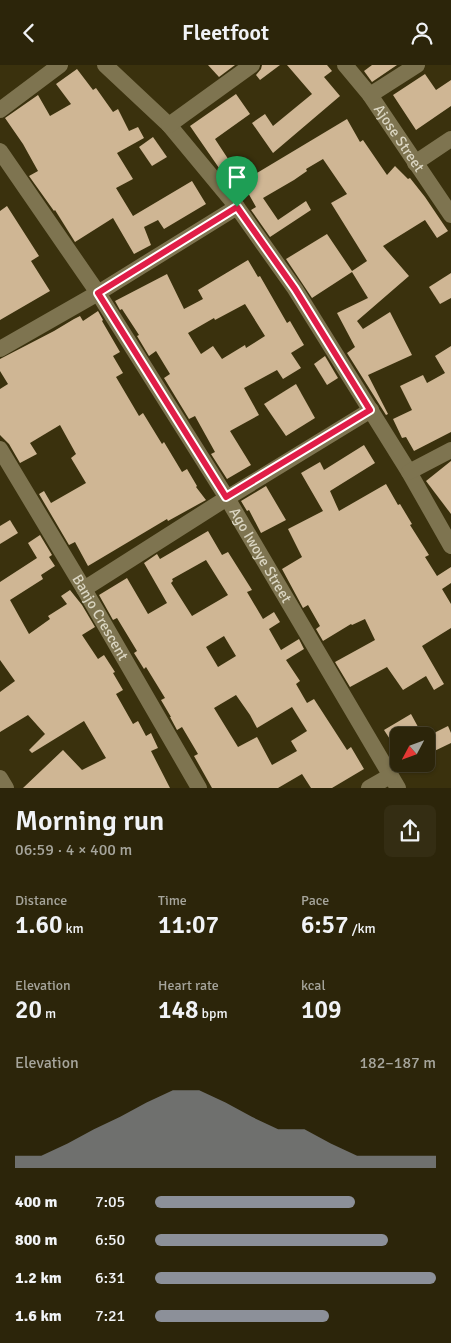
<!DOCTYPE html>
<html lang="en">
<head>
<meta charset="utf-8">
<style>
  :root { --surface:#2c250a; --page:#342d13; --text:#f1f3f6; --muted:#a6a59c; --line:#48422b; --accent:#8c9099 }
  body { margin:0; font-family:Signika,sans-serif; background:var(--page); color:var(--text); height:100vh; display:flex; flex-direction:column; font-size:19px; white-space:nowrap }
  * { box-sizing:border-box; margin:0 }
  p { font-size:16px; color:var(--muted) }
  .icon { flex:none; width:28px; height:28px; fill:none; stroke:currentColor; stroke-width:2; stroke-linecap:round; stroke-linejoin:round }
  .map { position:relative; height:723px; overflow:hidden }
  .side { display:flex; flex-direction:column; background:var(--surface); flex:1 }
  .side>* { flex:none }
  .needle { width:32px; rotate:229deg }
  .controls { position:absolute; left:390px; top:662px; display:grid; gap:10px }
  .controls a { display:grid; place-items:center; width:45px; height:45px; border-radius:8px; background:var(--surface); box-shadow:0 1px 4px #0004,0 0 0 1px var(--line); font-size:25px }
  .pin { position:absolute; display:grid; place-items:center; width:42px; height:42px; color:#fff; margin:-51px -21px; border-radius:50% 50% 50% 0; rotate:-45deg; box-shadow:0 0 5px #0007 }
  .pin .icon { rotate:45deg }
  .round { display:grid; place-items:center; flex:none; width:52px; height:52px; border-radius:8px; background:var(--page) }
  .head { display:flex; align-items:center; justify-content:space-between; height:85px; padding:0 15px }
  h1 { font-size:28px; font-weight:600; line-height:38px }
  .stats { display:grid; grid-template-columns:repeat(3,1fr); gap:8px; height:85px; padding:5px 15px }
  .stats div { display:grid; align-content:center }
  .stats b { font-size:25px; font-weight:600 }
  .stats small { font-size:14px; font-weight:400 }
  .stats p { font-size:14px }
  .chart { height:140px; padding:10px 15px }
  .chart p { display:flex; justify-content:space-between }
  .chart svg { width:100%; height:90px; margin-top:5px; fill:var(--accent); opacity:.7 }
  ul { padding:0 15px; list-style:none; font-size:16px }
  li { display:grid; grid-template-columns:80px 60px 1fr; align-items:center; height:38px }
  li i { height:12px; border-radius:6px; background:var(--accent) }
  header { display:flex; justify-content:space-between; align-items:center; height:65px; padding:0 15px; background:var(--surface); font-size:22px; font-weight:600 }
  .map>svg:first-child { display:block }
  .building { fill:#cfb694; fill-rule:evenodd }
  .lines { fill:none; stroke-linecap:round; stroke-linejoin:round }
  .minor { stroke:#7e7450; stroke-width:16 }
  .route-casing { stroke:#fff; stroke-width:10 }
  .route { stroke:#e11d48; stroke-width:6 }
  .labels { text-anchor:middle; stroke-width:5; stroke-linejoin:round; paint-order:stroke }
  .street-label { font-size:15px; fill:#dbd6c2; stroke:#1e1a0b }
</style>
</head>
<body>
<header><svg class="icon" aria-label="back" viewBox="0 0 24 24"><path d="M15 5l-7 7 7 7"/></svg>Fleetfoot<svg class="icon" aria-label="person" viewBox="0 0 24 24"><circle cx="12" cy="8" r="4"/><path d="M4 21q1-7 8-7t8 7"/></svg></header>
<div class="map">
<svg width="451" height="723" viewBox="0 0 451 723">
  <rect width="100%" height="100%" fill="#3a310d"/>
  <g class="building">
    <path d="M208,0H235L219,12Z"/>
    <path d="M262,0H280L260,15L256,10L261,4Z"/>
    <path d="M287,0H327L332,6L324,12L340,31L273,88L252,58L265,49L273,61L312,29Z"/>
    <path d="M372,0H397L372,17L364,6Z"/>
    <path d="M77,4L93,25L96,23L113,47L118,44L129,66L138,62L144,73L117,88L133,114L116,123L133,151L192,116L206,139L164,164L158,155L144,162L151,180L134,189L113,153L75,177L55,145L54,146L29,111L38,106L23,79L5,53L38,30L50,51L71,39L56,19Z"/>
    <path d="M425,9L436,25L451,15V41L416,65L393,30Z"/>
    <path d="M236,29L250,49L215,74L238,109L228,116L190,61Z"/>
    <path d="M347,54L360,77L363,75L387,110L395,101L408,114L410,113L425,132L448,166L437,173L425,155L383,181L409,211L357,256L363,264L390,247L412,290L368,310L388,349L386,350L347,288L355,282L337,248L368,233L352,207L312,233L286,194L327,169L352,206L367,196L331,138L347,129L323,94L306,104L307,106L294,115L263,133L278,155L306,136L311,145L270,172L251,145L256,142L242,117Z"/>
    <path d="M153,72L167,92L152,101L139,82Z"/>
    <path d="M7,141L39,191L31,196L50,226L0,255V146Z"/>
    <path d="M248,195L258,212L260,211L287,258L290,256L304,280L291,288L301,303L283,314L277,305L244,323L259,350L230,366L251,400L227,414L211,389L215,387L195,351L189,354L164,313L170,309L156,286L149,291L137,271L139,270L122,244L120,245L115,236L167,209L184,244L203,234L198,225ZM245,239L265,271L246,283L245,280L222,294L213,281L201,289L188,268L214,253L215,255Z"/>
    <path d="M451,208V233L440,239L429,222Z"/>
    <path d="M98,246L103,255L102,256L120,287L113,291L123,308L116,312L139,351L143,348L162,379L164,377L182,407L187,404L197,421L196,422L206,435L168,456L167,454L88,501L75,477L69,480L39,429L44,426L51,438L86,418L71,393L76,389L60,360L30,378L37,389L20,398L9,379L0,370V324L8,319L0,306V294L54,266L74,254L80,251L83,256Z"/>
    <path d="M451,281V367L414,386L406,372L402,373L393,354L412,345L400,321L423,310L427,318L445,308L435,291Z"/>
    <path d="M325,291L338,313L327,320L314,299Z"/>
    <path d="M296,319L315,353L286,371L264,339Z"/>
    <path d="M364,380L375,398L330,426L339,446L386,419L398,440L400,439L412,459L410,460L429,490L425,492L437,511L451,502V518L442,524L451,539V563L422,581L444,619L434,625L426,611L403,625L387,602L350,622L335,597L375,575L365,554L352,560L351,559L323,576L316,564L320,561L308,540L303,543L282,504L302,492L288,464L323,446L301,408L320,397L324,405Z"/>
    <path d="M451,396V449L426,416Z"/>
    <path d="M266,421L286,455L261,468L249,445L247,446L241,436Z"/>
    <path d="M10,455L18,468L0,479V461Z"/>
    <path d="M208,466L222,490L228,487L252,525L247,527L263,554L274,547L280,557L269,564L281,585L299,574L304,584L286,595L300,616L296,619L307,638L314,634L347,685L351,682L364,704L332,723H311L302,709L278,723H212L194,691L198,689L182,662L177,665L170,652H171L161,635L165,633L146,602L144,604L134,588L137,586L117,553L113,555L99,530L127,513L148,549L167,538L144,498L157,489L160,494ZM206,495L228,530L192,551L171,518L173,516L172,514ZM224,571L236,591L218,602L206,582ZM236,630L250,650L257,663L292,642L307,666L291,676L297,686L272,700L257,672L238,682L214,643Z"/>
    <path d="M40,470L52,490L49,492L55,501L41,510L43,514L10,535L29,569L50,554L48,551L67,539L61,531L70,525L82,540L95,562L82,570L98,594L104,590L115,607L113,608L123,625L116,629L133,659L138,656L146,671L151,668L158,683L151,686L170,723H23L63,685L82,705L106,693L84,656L32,688L29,685L45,669L28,650L0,667V627L15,616L0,595V517L37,493L28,478Z"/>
    <path d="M411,649L423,671H399V688L384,665Z"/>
    <path d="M448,661L451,668V678L426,690V672Z"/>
  </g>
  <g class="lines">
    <g class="minor">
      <path d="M105,0L169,60L237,142L295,224L409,407L451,481"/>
      <path id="s1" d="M345,0L370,30L451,150"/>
      <path d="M370,30L417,0"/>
      <path d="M0,45L60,0"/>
      <path d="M169,60L252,0"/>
      <path id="s2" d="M0,86L98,228L227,433L398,723"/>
      <path d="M415,98L451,74"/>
      <path d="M0,284L98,228L237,142"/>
      <path id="s3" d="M0,384L84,524L199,723"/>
      <path d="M409,407L451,385"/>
      <path d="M84,524L227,433L371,345"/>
      <path d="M0,713L6,723"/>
      <path d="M369,723L390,711"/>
    </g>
  </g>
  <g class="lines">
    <g class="route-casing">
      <path id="route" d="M237,142L295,224L370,345L226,432L98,228Z"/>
    </g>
    <use href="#route" class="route"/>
  </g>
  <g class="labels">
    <g class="street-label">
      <text dy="5" stroke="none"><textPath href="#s1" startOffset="91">Ajose Street</textPath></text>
      <text dy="5" stroke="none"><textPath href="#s2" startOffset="481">Ago Iwoye Street</textPath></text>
      <text dy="5" stroke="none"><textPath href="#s3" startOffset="196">Banjo Crescent</textPath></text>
    </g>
  </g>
</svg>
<div class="controls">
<a><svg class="needle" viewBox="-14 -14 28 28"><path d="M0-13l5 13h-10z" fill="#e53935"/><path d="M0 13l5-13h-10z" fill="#a6a59c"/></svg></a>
</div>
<div class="pin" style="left:237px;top:142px;background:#1e9e55"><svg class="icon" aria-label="arrive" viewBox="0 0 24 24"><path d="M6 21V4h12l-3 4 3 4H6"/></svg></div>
</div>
<section class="side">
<div class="head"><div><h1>Morning run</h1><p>06:59 · 4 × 400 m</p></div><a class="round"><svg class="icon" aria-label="share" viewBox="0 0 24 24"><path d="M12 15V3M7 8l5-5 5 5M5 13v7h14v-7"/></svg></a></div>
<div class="stats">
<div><p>Distance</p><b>1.60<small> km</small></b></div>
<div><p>Time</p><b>11:07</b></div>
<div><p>Pace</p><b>6:57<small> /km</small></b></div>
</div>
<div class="stats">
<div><p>Elevation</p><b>20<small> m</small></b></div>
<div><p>Heart rate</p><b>148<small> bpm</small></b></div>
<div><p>kcal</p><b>109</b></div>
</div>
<div class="chart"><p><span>Elevation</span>182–187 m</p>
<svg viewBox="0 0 160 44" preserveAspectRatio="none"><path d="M0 44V38L10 38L20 32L30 25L40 19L50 12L60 6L70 6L80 12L90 19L100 25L110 25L120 32L130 38L140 38L150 38L160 38V44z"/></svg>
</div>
<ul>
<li><b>400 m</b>7:05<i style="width:71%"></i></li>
<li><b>800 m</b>6:50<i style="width:83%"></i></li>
<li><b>1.2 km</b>6:31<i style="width:100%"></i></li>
<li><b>1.6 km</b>7:21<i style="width:62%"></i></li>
</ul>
</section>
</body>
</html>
